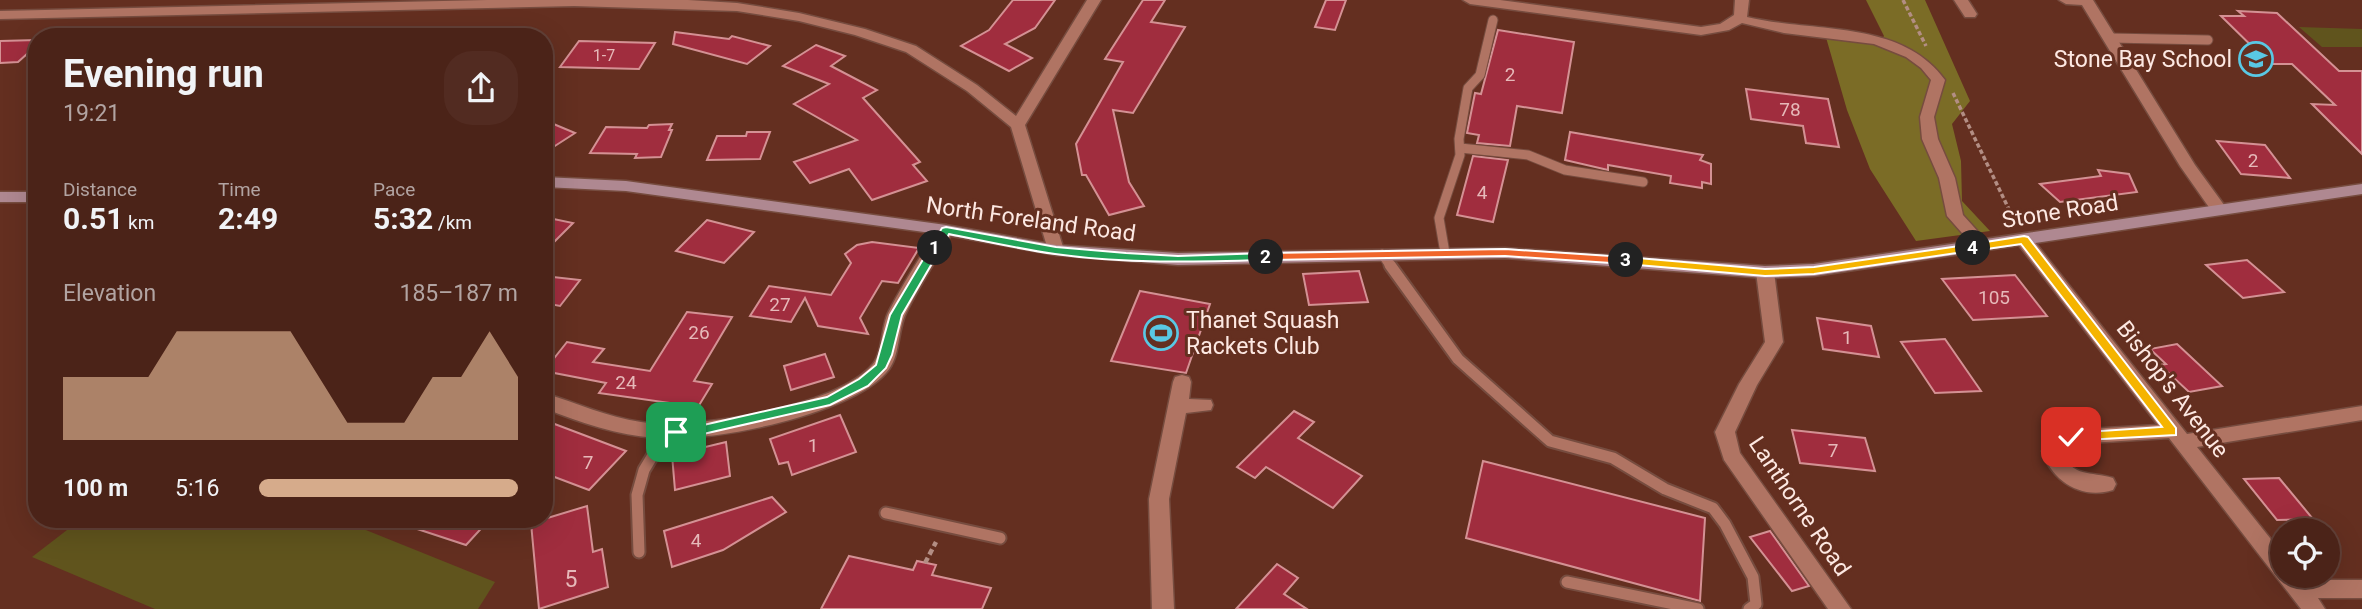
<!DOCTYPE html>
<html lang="en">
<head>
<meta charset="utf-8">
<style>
  :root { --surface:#4b2318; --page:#522b21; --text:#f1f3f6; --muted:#b2a4a2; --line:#624037; --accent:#d6ab8b }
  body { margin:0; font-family:Roboto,sans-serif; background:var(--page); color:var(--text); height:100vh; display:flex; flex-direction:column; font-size:26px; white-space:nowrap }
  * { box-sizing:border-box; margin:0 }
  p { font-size:23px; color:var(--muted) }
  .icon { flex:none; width:38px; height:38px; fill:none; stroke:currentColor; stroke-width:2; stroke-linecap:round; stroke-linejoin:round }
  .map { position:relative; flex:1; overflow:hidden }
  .details { position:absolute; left:28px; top:28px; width:525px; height:500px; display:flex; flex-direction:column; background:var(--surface); border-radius:28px; box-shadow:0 7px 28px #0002,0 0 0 2px var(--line) }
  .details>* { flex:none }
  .buttons { position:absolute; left:2270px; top:518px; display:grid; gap:14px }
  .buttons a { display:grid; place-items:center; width:70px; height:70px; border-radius:50%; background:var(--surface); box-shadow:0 7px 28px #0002,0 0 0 2px var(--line); font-size:35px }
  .pin { position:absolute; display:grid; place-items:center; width:60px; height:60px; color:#fff; margin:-30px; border-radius:14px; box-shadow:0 4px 10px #0006 }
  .km { position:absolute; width:35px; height:35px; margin:-18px; border-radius:50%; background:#222; color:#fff; font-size:19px; line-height:35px; text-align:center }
  .round { display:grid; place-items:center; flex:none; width:74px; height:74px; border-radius:28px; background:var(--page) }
  .head { display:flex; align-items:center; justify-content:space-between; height:119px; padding:0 35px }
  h1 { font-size:38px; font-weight:700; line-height:52px }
  .metrics { display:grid; grid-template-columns:repeat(3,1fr); gap:10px; height:119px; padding:7px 35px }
  .metrics div { display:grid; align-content:center }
  .metrics b { font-size:30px; font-weight:700 }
  .metrics small { font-size:19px; font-weight:400 }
  .metrics p { font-size:19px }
  .chart { height:196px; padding:14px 35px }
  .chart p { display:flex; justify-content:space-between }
  .chart svg { width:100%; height:126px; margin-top:7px; fill:var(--accent); opacity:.7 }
  ul { padding:0 35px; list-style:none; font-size:23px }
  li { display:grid; grid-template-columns:112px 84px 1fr; align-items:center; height:52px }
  li i { height:18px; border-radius:9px; background:var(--accent) }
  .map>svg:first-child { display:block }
  .green { fill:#60541d }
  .forest { fill:#7b6c26 }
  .building { fill:#a02d3e; stroke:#d49194; stroke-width:2 }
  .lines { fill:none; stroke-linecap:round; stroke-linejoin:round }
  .service-far1-casing { stroke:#764c3f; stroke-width:11 }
  .service-casing { stroke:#764c3f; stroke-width:15 }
  .minor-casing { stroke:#764c3f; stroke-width:3 }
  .tertiary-casing { stroke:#764c3f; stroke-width:3 }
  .secondary-casing { stroke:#764c3f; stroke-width:3 }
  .path-far1 { stroke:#b38e84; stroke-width:3.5; stroke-dasharray:4.5 2.5; stroke-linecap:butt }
  .path { stroke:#b38e84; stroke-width:4.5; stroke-dasharray:6 3.5; stroke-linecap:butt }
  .service-far1 { stroke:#b07463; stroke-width:9 }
  .service { stroke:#b07463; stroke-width:11 }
  .minor { fill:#b07463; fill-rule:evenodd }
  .tertiary { fill:#b07463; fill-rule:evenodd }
  .secondary { fill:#af8891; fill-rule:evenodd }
  .split-1 { fill:#22a559; stroke:#fff; stroke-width:2 }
  .split-2 { fill:#22a559; stroke:#fff; stroke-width:2 }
  .split-3 { fill:#f0652b; stroke:#fff; stroke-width:2 }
  .split-4 { fill:#f5b400; stroke:#fff; stroke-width:2 }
  .split-5 { fill:#f5b400; stroke:#fff; stroke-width:2 }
  .labels { text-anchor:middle; stroke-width:6; stroke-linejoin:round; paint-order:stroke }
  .far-number-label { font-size:16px; fill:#e6b9b9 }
  .number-label { font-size:19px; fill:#e6b9b9 }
  .poi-label { font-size:23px; fill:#fde8e2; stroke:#642f20; text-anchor:end }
  .street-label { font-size:23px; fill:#fde8e2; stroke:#642f20 }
  .near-number-label { font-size:23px; fill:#e6b9b9 }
</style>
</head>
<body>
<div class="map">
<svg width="2362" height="609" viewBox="0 0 2362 609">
  <rect width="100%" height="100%" fill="#642f20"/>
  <g class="green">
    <path d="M2299,27L2362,29V47H2322Z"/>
    <path d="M80,520H341L495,582L478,609H155L32,557Z"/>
  </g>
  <path class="forest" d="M1866,0H1925L1970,101L1952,124L1961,161L1962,201L1990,231L1916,241L1870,169L1847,110L1825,34L1879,43L1884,36Z"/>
  <g class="building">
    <path d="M1013,0H1055L1035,28L1005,44L1032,58L1009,71L961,46L989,30Z"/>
    <path d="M1143,0H1165L1151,22L1185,27L1133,113L1113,110L1129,182L1144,206L1109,215L1086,175H1082L1076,144L1123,62L1105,59Z"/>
    <path d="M1326,0H1346L1335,30L1315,27Z"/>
    <path d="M2238,11L2277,13L2339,71H2362V154L2312,104L2335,105L2292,64H2270L2221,16H2244Z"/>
    <path d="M1498,30L1574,42L1562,113L1517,106L1510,146L1477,143L1479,135L1467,133L1475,93L1481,94Z"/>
    <path d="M675,32L729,39L732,36L770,46L747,64L673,44Z"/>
    <path d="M37,40V45L18,62L0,63V41Z"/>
    <path d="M579,41L655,43L639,69L560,67Z"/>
    <path d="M816,45L845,56L831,66L877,90L863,98L920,162L913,165L927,181L872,200L849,169L810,183L794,162L857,140L794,104L829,84L783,66Z"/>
    <path d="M1746,89L1828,99L1839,147L1806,143L1803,126L1751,119Z"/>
    <path d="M544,120L575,133L544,153Z"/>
    <path d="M672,124L669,130H672L661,157L635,158L637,154L590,153L606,127L647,128L649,125Z"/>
    <path d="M747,132H770L760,159L707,160L717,136H746Z"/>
    <path d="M1570,132L1703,155L1700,160L1711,164V184L1702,182V188L1670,183L1671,176L1608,165V170L1565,160Z"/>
    <path d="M2217,141L2265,145L2290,178L2241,174Z"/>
    <path d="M1473,156L1508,160L1493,222L1457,215Z"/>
    <path d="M2098,170L2129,174L2137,192L2060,202L2040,184L2101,176Z"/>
    <path d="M544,217L573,223L544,252Z"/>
    <path d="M707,220L754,232L724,263L676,251Z"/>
    <path d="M872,242L919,248L898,283L882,281L860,318L868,334L818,326L805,298L791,322L750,316L769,286L831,295L851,263L845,254L857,245Z"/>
    <path d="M2247,260L2284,292L2243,298L2206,265Z"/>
    <path d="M1359,271L1368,302L1309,305L1303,274Z"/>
    <path d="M2015,275L2047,316L1973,320L1942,279Z"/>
    <path d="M544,276L580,280L560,306L544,303Z"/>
    <path d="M1140,291L1210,304L1186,373L1111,361Z"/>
    <path d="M687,312L732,317L694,381L712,384L698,407L599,393L606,383L544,371L567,342L604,349L593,362L650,371Z"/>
    <path d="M1817,318L1871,326L1879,357L1823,349Z"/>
    <path d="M1945,339L1981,391L1935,393L1901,342Z"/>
    <path d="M2177,344L2222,386L2189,392L2160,365L2166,364L2150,349Z"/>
    <path d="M825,354L834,377L791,390L784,366Z"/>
    <path d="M1294,411L1314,422L1298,438L1362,476L1333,508L1266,467L1255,478L1237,467Z"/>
    <path d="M840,415L856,452L792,475L788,462L779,464L770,439Z"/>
    <path d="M544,420L626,451L589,490L544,473Z"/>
    <path d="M1792,430L1865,438L1875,471L1800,463Z"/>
    <path d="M726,442L730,476L675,490L672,455Z"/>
    <path d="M1483,461L1705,518L1700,601L1466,538Z"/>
    <path d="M2279,478L2313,519L2277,520L2244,479Z"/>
    <path d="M772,497L786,512L723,550L672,567L664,531Z"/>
    <path d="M587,506L593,552L602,549L608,587L539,609L531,523Z"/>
    <path d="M402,520H489L466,545L402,524Z"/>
    <path d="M1770,531L1809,586L1792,591L1750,537Z"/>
    <path d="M849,556L913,570L917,561L936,565L932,575L991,588L982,609H821Z"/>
    <path d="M1277,564L1298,578L1284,594L1307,609H1236Z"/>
  </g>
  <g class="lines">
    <g class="service-far1-casing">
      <g id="service-far1">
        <path d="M2111,38L2208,40"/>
        <path d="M1460,148L1528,155L1565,170L1643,182"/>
        <path d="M1445,253L1439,218L1460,155L1459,139L1468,88L1480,75L1493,20"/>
        <path d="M1382,254L1391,267"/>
      </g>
    </g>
    <g class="service-casing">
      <g id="service">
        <path d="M1390,265L1458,359L1550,441L1613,458L1665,489L1713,508L1725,524L1753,577L1756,604L1749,609"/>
        <path d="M886,513L1000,538"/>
        <path d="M639,552L637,495L644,470L667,432"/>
        <path d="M1567,582L1698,609"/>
      </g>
    </g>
    <g class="minor-casing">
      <g id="minor">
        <path d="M487,0H688L737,3L799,13L865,29L916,46L977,85L1016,116L1087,0H1101L1025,125L1064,250L1056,255L1048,250L1011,127L967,91L906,52L855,35L799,21L737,11L574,6L0,19V11Z"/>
        <path d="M1463,0H1500L1701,27L1720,24L1734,15L1735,0H1749L1747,17C1813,33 1901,19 1945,80L1934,117L1938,139L1955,178L1963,215L1991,246L1989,250H1977L1947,216L1939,178L1922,139L1920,117L1931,80L1921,68L1906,57L1874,44L1784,33L1742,23L1729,30L1701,35L1470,4Z"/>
        <path d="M1954,0H1968L1977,14L1975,17H1965Z"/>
        <path d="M2059,0H2093L2195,165L2227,209L2225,213H2213L2180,166L2082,5L2066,4Z"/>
        <path d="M946,225L954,230C938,257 920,284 906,313C897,331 901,357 886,373C849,415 711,443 656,438C618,435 580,423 544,408V393C577,403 607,417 641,422C694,430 838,407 873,364C883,351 881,328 888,313C903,283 922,254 940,226Z"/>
        <path d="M2024,235L2030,236L2187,434L2362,406V420L2197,447L2282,553V576H2300L2304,580H2362V598H2318L2325,609H2301L2169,438L2073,444L2062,451C2071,478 2091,471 2113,478L2116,484L2113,490C2081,500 2052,481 2042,451L2050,438L2071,430L2158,425L2018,244L2016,240L2018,236Z"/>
        <path d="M1182,375L1189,377L1191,382L1189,399L1211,400L1213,405L1211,410L1186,413L1169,499L1174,609H1152L1149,499L1173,382L1175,377Z"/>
      </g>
    </g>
    <g class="tertiary-casing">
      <path id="tertiary" d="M1765,266L1774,272L1783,342L1757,385L1735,432L1740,453L1851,609H1828L1724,460L1715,432L1739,384L1765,342L1756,272Z"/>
    </g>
    <g class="secondary-casing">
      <g id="secondary">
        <path d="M544,177L626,181L946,225L1056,245L1178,253L1505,248L1765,266L1814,264L2362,184V194L1814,276L1765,278L1505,258L1178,265L1056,255L946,235L626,191L544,187Z"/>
        <rect x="0" y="192" width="37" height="10"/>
      </g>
    </g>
    <g class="path-far1">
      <path d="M1903,0L1926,46"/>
      <path d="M1953,93L2016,224"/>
    </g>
    <path class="path" d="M925,563L936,542"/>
    <use href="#service-far1" class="service-far1"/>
    <use href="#service" class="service"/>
    <use href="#minor" class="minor"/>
    <use href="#tertiary" class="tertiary"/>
    <use href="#secondary" class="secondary"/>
  </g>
  <path class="split-1" d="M935,245L941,248L902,315L892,355L886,368L868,386L830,405L699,435L672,436L670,432L676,428L699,426L827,397L859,379L876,365L890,315L931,246Z"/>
  <path class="split-2" d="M946,227L1056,247L1126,253L1178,256L1266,253L1271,257L1266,260C1195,262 1125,264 1055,254C1020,249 984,241 949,234L939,251H931L930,248L942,228Z"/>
  <path class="split-3" d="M1505,249L1626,257L1631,260L1626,264L1505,256L1266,260L1260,257L1266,253Z"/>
  <path class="split-4" d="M1973,244L1977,245V250L1814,274L1765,276L1626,264L1620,260L1626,257L1765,269L1814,267Z"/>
  <path class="split-5" d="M2024,236L2028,237L2176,428V435L2066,441L2064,437L2071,433L2162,427L2021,244L1973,251L1968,248L1973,244Z"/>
  <defs>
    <g id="school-ring" transform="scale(1.75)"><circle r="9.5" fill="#642f20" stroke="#59c8e4" stroke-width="1.5"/><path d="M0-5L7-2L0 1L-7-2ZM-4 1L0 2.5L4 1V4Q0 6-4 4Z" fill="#59c8e4"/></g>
    <g id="stadium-ring" transform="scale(1.75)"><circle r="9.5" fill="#642f20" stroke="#59c8e4" stroke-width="1.5"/><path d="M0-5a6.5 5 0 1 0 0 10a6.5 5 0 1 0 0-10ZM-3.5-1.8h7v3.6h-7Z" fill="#59c8e4"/></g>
  </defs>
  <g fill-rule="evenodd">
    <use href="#school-ring" x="2256" y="59"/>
    <use href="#stadium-ring" x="1161" y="333"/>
  </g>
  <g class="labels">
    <g class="far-number-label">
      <text x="604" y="61">1-7</text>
    </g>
    <g class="number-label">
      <text x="1510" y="81">2</text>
      <text x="1790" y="116">78</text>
      <text x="2253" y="167">2</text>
      <text x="1482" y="199">4</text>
      <text x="1994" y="304">105</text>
      <text x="780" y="311">27</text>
      <text x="699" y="339">26</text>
      <text x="1847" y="344">1</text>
      <text x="626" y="389">24</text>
      <text x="813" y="452">1</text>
      <text x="1833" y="457">7</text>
      <text x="588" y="469">7</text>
      <text x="696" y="547">4</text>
    </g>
    <g class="poi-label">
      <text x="2232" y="67">Stone Bay School</text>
      <text x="1186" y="328" text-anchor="start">Thanet Squash<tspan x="1186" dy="26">Rackets Club</tspan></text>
    </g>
    <g class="street-label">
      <text transform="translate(2060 211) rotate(-9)" y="8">Stone Road</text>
      <text transform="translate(1031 219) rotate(8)" y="8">North Foreland Road</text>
      <text transform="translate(2173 389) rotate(52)" y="8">Bishop's Avenue</text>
      <text transform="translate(1800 506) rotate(56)" y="8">Lanthorne Road</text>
    </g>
    <g class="near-number-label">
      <text x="571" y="587">5</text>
    </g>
  </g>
</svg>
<div class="buttons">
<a><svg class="icon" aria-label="locate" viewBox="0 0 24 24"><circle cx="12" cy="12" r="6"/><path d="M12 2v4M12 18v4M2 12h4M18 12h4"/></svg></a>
</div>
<div class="pin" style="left:676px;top:432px;background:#1e9e55"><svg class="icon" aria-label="arrive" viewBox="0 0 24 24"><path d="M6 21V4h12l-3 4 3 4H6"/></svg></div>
<div class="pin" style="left:2071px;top:437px;background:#d93025"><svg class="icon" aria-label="check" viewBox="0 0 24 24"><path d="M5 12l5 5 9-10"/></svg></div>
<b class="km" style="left:935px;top:248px">1</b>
<b class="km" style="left:1266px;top:257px">2</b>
<b class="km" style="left:1626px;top:260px">3</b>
<b class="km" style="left:1973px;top:248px">4</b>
<section class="details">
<div class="head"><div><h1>Evening run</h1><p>19:21</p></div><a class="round"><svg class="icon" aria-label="share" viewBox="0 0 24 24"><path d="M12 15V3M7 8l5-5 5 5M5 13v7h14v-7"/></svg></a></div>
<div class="metrics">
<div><p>Distance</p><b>0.51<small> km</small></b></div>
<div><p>Time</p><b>2:49</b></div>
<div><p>Pace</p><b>5:32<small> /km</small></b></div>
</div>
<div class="chart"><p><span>Elevation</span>185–187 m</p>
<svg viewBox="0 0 160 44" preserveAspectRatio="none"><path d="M0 44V22L10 22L20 22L30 22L40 6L50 6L60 6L70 6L80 6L90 22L100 38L110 38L120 38L130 22L140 22L150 6L160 22V44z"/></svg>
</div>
<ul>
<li><b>100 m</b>5:16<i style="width:100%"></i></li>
</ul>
</section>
</div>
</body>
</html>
